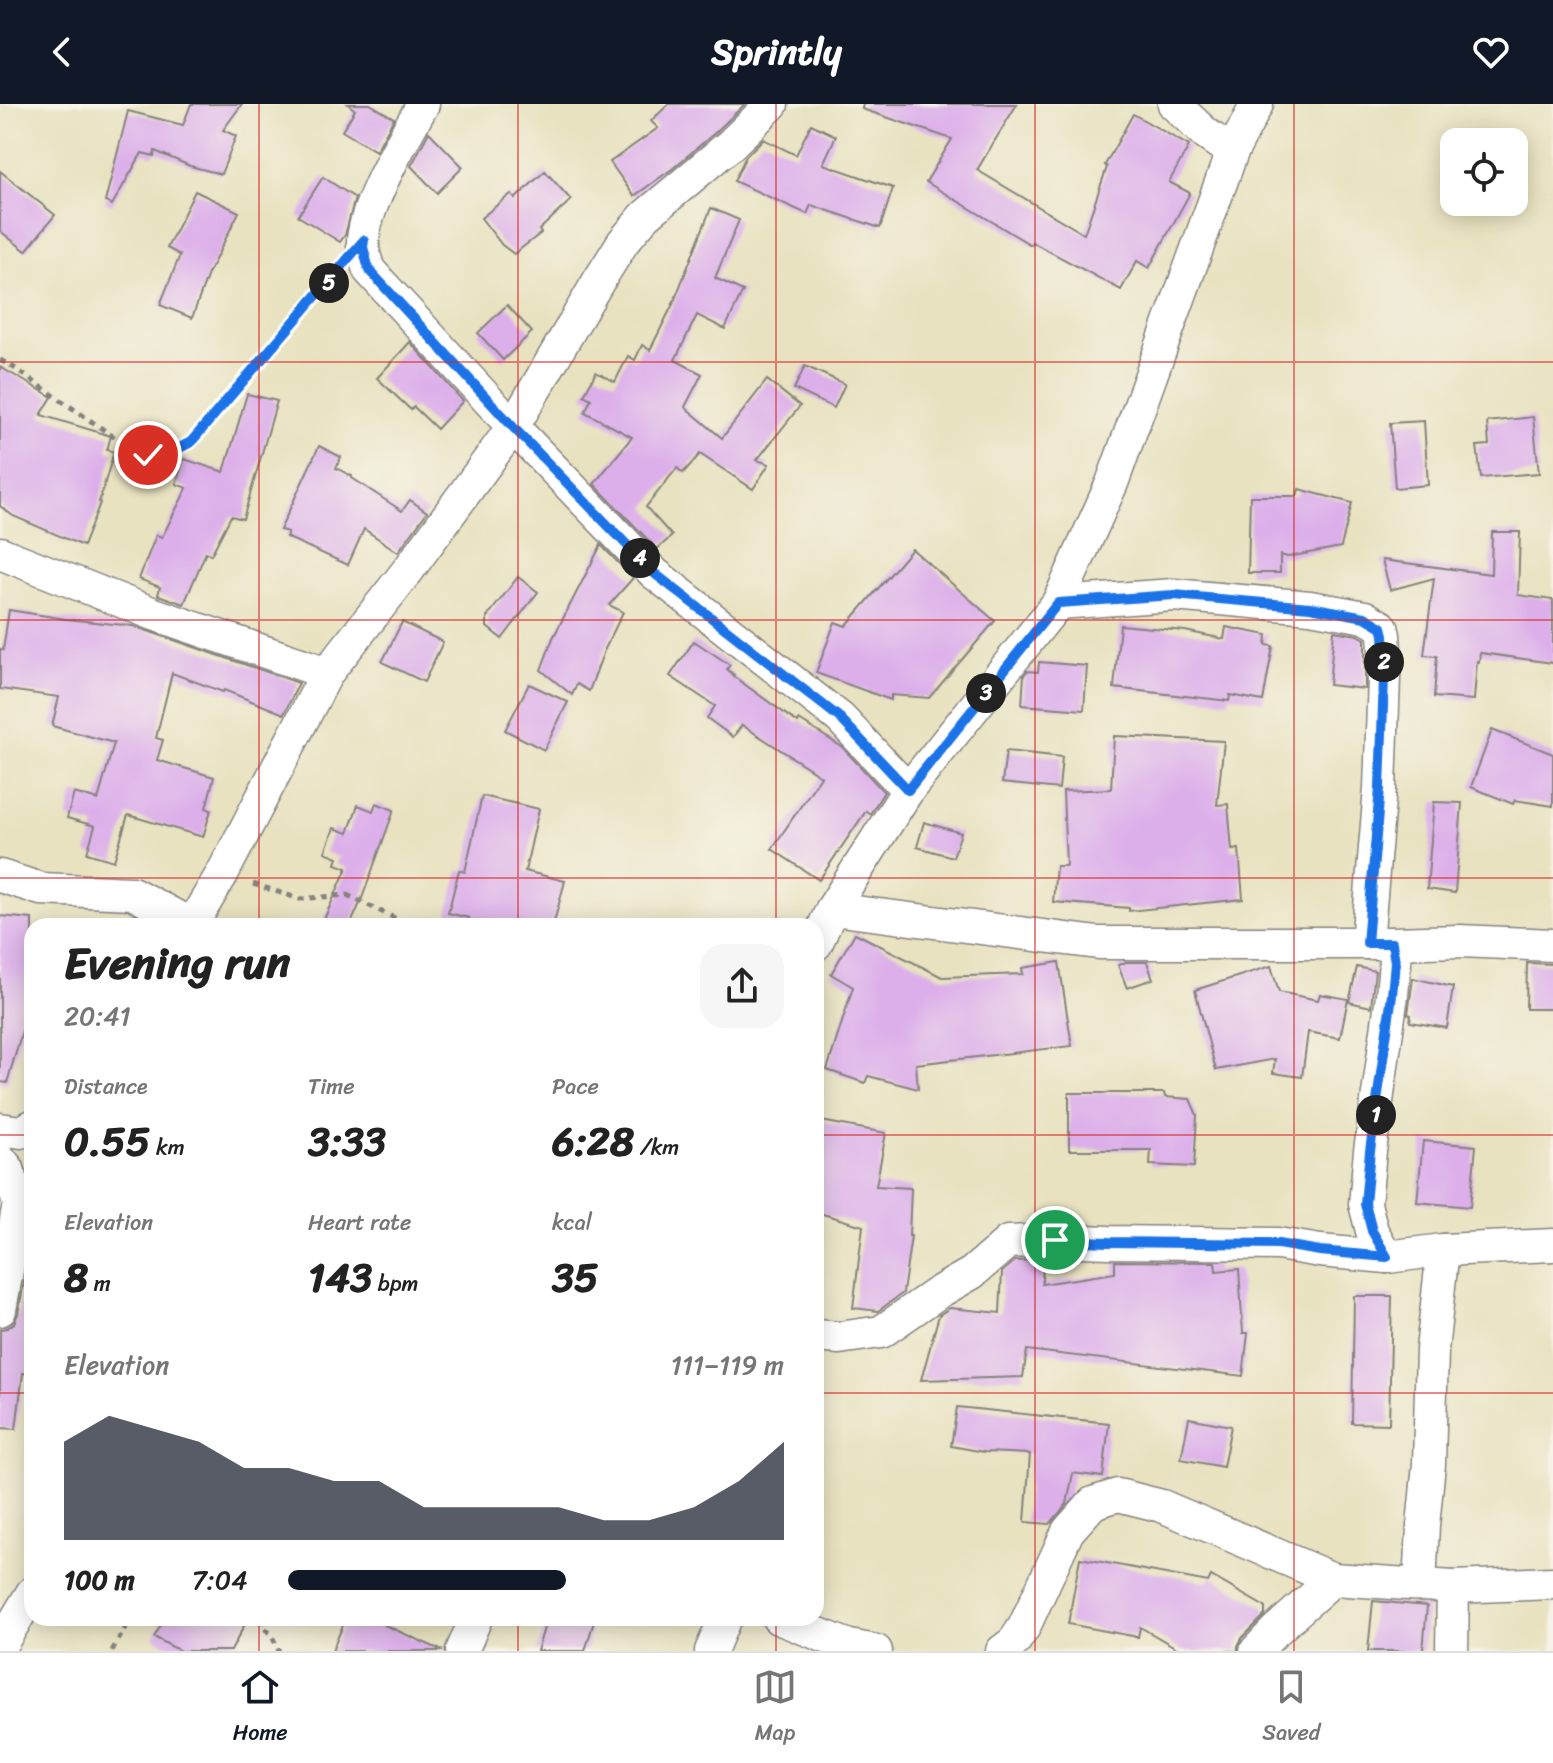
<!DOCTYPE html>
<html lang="en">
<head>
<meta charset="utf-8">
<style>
  :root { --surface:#fff; --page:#f6f6f6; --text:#222; --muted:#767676; --line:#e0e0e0; --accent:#111827 }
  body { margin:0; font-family:Sriracha,sans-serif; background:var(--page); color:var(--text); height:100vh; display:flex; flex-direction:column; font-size:30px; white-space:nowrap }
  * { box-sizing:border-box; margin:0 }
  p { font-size:26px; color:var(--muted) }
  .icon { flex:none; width:44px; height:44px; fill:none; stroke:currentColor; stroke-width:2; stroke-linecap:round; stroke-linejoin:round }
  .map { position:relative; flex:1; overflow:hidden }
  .panel { position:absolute; left:24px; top:814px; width:800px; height:708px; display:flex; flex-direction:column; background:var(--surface); border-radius:24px; box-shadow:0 4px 20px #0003 }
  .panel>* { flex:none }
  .fabs { position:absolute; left:1440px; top:24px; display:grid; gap:16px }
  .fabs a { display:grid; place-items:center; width:88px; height:88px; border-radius:16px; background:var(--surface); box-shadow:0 4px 20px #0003; font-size:40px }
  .pin { position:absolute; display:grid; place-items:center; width:68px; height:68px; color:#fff; margin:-34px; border:4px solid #fff; border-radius:50%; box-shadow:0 2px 8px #0007 }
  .km { position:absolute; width:40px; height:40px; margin:-20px; border-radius:50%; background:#222; color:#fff; font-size:22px; line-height:40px; text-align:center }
  .round { display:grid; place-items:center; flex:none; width:84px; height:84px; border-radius:24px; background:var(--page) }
  .head { display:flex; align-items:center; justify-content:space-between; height:136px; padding:0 40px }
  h1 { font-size:44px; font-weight:700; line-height:60px }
  .metrics { display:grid; grid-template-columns:repeat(3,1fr); gap:12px; height:136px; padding:8px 40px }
  .metrics div { display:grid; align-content:center }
  .metrics b { font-size:40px; font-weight:700 }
  .metrics small { font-size:22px; font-weight:400 }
  .metrics p { font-size:22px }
  .chart { height:224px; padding:16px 40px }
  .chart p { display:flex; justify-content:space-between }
  .chart svg { width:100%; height:144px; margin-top:8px; fill:var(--accent); opacity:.7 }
  ul { padding:0 40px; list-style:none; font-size:26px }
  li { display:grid; grid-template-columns:128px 96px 1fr; align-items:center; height:60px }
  li i { height:20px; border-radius:10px; background:var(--accent) }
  header { display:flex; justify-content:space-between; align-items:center; height:104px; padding:0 40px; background:var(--accent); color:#fff; font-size:36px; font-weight:700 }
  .tab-bar { display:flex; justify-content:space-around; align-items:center; height:112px; border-top:2px solid var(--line); background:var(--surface); font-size:22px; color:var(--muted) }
  .tab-bar a { display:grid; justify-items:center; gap:4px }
  .tab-bar .selected { color:var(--accent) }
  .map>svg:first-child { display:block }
  .building { fill:#dcafea }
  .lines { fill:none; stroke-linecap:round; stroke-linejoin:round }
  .minor-casing { stroke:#85827e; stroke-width:35 }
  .path { stroke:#85827e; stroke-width:5; stroke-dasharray:6 6; stroke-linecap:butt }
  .minor { stroke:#fff; stroke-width:32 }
  .route-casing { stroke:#fff; stroke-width:16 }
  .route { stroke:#1a73e8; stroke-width:10 }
  .grid { fill:none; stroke:#d62828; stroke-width:2; stroke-opacity:0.55 }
</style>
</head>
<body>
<header><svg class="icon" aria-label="back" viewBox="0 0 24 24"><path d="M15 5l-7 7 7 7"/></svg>Sprintly<svg class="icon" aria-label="heart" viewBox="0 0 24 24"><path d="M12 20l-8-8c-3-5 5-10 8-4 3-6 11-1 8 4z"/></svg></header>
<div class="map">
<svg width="1553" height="1547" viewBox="0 0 1553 1547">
  <rect width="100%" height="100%" fill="#f7f3e8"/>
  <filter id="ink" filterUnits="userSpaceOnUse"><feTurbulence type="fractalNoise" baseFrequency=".0125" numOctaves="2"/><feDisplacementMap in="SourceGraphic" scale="16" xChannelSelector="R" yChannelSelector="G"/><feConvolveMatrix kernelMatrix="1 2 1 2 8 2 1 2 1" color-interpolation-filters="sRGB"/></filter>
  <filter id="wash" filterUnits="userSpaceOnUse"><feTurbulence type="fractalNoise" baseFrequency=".006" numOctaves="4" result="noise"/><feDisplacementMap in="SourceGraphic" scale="32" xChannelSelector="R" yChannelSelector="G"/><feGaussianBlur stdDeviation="1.8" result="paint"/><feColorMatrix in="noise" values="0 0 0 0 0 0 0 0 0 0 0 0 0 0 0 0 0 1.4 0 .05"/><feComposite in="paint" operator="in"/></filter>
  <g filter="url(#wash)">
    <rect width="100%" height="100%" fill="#e8e2c0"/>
    <g id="blocks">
      <g class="building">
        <path d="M191,0H242L223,26L236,32L221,70L190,62L155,47L154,52L142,49L112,101L105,98L128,7L183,21Z"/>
        <path d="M348,0H370L394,14L376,47L342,27L355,6Z"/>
        <path d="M669,0H745L717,27L672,65L634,92L610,58L658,24L651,17Z"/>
        <path d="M863,0H1017L977,66L1084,130L1107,63L1105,61L1133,10L1189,42L1169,78L1190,89L1149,164L1137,157L1121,186L1032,138L1031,141L926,78L952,35L862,5Z"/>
        <path d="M811,20L836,32L823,60L893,84L880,124L811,101L807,110L734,77L746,52L763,35L796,51Z"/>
        <path d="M429,28L463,63L437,89L411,62Z"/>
        <path d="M0,67L55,111L26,147L0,127Z"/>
        <path d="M545,67L571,96L539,126L541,129L514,150L502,141L481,114L511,90L515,95Z"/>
        <path d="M323,73L355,94L345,131L340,138L298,112Z"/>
        <path d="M195,87L239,108L208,170L192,214L160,201L180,151L167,144Z"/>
        <path d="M711,104L739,116L715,174L743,187L725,225L697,211L675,256L702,270L685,303L722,334L767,276L800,302L757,356L769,360L753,385L700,350L683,369L677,364L646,403L672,432L657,445L594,380L632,333L585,308L591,295L584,291L596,268L615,278L628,252L635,256L642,241L650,246L673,200Z"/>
        <path d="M507,201L532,228L503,256L478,229Z"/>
        <path d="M410,238L463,297L437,325L414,303L411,306L377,274Z"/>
        <path d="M805,262L845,280L834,304L794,285Z"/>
        <path d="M0,263L52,293L41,311L111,332L107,346L114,348L99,398L100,399L83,442L13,412L0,402Z"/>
        <path d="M247,290L277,297L243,415L231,412L211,451L206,448L184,500L158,491L160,483L139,475L156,431L162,433L187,384L176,380L184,355L224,368Z"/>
        <path d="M1533,313L1539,369L1481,374L1477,342L1489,341L1487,318Z"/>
        <path d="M1424,317L1428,381L1395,384L1390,319Z"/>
        <path d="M319,342L341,353L336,364L352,372V374L402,407L410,396L427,408L398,448L364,425L348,461L286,433L288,428L280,426Z"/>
        <path d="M1299,385L1352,399L1341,443L1288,453L1280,451V469H1248L1250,392H1297Z"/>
        <path d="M1492,428H1520L1518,491L1553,496V559L1480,549L1479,558L1477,557L1474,596L1434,593L1437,552L1424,551L1434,474L1390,486L1382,456L1491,470Z"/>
        <path d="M601,441L633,474L609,501L623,508L604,547L589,587L577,580L572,591L541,566L553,534Z"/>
        <path d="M912,445L995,517L929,594L891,591V596L816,569L835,518L846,522Z"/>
        <path d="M518,473L538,488L502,535L487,523V513Z"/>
        <path d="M9,506L66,515L133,522L299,579L284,610L224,586L223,588L172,569L156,634L163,636L157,656L214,673L206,704L211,706L203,733L128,711L114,757L87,749L95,722L67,714L74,689L98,696L114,639L52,622L59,593L0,585V545L3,546Z"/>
        <path d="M402,518L443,538L424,578L382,558Z"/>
        <path d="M1120,521L1185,527L1224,535L1226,523L1267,531L1266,541L1273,542L1263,597L1230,591L1229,597L1114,584Z"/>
        <path d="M1334,527L1358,531L1365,535V585L1329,581Z"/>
        <path d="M694,537L730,561L727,565L734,571L733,572L798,619L799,616L842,643L884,688L870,710L866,707L819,776L772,745L821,672L742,621L733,633L707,614L715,602L670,572Z"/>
        <path d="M1039,558L1087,562L1084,606L1022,601L1024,571L1027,567L1038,568Z"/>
        <path d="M529,580L568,598L544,646L505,626Z"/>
        <path d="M1492,626L1553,650V702L1515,696L1513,700L1471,683Z"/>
        <path d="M1114,632L1224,637L1217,701L1228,700L1232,746L1239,745L1243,795L1129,807V804L1053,798L1056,762H1066L1063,687L1111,685Z"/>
        <path d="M1006,647L1062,653L1059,685L1002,679Z"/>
        <path d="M482,692L539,705L525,767L565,777L553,822H467L469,814L448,809L459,766L465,768Z"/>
        <path d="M1434,698L1462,699L1455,789L1427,785Z"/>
        <path d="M376,699L394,706L361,797L350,822H321L347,764L336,760L338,753L325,748L334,724L348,729L358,701L373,707Z"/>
        <path d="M924,718L961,729L953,753L917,743Z"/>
        <path d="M0,812L32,815V893L7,979L0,978Z"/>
        <path d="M855,829L942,873L1023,870L1022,864L1059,858L1072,942L916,960L918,985L868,972L865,979L827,966L853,883L831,870Z"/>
        <path d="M1126,858H1147L1153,875L1127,884L1118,861Z"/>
        <path d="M1527,859L1553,860V905H1526Z"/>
        <path d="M1271,862L1279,888L1318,896L1320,890L1348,895L1340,934L1308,928L1302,973L1273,969L1275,955L1216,966L1195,886Z"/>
        <path d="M1357,863L1375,867L1371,903L1349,898Z"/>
        <path d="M1413,874L1453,883L1447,924L1410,918L1411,911L1408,910Z"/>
        <path d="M1069,989H1164L1165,993L1190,995L1197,1011L1194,1063L1150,1061L1151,1046H1069Z"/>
        <path d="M821,1017L886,1029L876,1082L911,1084L909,1132H911L903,1189L878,1207L853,1204L863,1122L816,1108V1043Z"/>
        <path d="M1423,1037L1476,1042L1470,1103L1417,1098Z"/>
        <path d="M1043,1156L1042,1180L1115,1169V1157L1215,1158L1216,1167L1239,1165L1243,1229H1248L1243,1272L1027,1246L1023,1273L921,1276L939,1211L950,1204L1000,1209L1002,1168L1015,1157Z"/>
        <path d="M26,1168L32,1170V1271L23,1269L16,1325L0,1324V1225L7,1224L14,1219L18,1210Z"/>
        <path d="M1354,1192H1392L1389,1320L1352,1319Z"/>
        <path d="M957,1303L1109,1319L1103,1373L1073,1369L1067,1400L1050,1420L1025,1418L1030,1350L984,1348L951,1342Z"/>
        <path d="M1189,1314L1231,1322L1223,1363L1181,1355Z"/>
        <path d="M1080,1454L1208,1478L1211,1472L1265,1503V1511L1242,1534L1238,1542V1547H1182L1140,1523L1138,1533L1068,1520Z"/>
        <path d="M1373,1497L1427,1502L1423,1547H1368Z"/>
        <path d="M165,1514H248L231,1547H180L154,1533Z"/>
        <path d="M346,1514H369L443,1547H332Z"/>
        <path d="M547,1514H595L585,1547H537Z"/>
      </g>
    </g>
  </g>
  <g filter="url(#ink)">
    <use href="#blocks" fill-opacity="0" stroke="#85827e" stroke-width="2"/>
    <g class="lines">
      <g class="minor-casing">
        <g id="minor">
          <path d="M423,0C405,33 361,106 363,142C363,150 367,159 369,166L513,323L654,469L840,614L908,686"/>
          <path d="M1174,0L1206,30L1232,48"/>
          <path d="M0,449L154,510L327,569"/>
          <path d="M1058,499L1174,491L1310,503L1365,513L1382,523L1384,531L1385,546L1380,684L1367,839"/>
          <path d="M0,772L41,785L132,789L192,821"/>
          <path d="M832,805L1098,839H1392L1459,837L1553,841"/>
          <path d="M191,822L222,770L327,569L409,465L513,323L598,178L623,138L645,112L730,41L772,0"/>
          <path d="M816,840L832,805L908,686L1058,499L1112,379L1232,48L1257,0"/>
          <path d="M0,1025L21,1028L32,1022"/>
          <path d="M0,1055L8,1065L19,1099L0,1206"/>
          <path d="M1387,1153L1372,1127L1365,1100L1370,1047L1392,891L1395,858L1392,839"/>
          <path d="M816,1232L839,1234L881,1228L939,1188L972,1169L1008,1138L1055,1136L1109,1138L1278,1140L1320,1147L1387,1153L1443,1146L1553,1141"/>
          <path d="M1420,1481L1423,1422L1429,1360L1432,1246L1443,1146"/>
          <path d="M778,1514L849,1542L876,1547"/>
          <path d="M0,1542L32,1489"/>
          <path d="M462,1547L476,1514"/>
          <path d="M711,1547L725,1514"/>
          <path d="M1002,1547L1014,1538L1024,1523L1068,1427L1093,1399L1118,1391L1162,1402L1333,1475L1453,1483L1553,1479"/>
          <path d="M1256,1547L1275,1527L1333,1475"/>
          <path d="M1452,1547L1453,1483"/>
        </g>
      </g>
      <g class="path">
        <path d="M0,256L10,261L130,344C157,354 167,351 191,338L338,168"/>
        <path d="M253,780L300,795L347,791L411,822"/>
        <path d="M263,1514L262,1522L271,1530L279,1547"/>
        <path d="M112,1547L131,1514"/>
      </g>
      <use href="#minor" class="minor"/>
    </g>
  </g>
  <g class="lines" filter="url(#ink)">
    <g class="route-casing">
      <path id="route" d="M148,351L170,349L191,338L364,136L363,143L369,166L513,323L654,469L840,614L908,686L1058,499L1174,491L1310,503L1365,513L1382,523L1384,531L1385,546L1380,684L1367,839H1392L1395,858L1392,891L1370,1047L1365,1100L1372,1127L1387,1153L1320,1147L1278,1140L1109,1138L1055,1136"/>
    </g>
    <use href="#route" class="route"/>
  </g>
  <path class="grid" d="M259,0V822M518,0V822M776,0V822M1035,0V1547M1294,0V1547M0,258H1553M0,516H1553M0,774H1553M0,1031H32M816,1031H1553M0,1289H32M816,1289H1553M259,1514V1547M518,1514V1547M776,1514V1547"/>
</svg>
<div class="fabs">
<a><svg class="icon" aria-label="locate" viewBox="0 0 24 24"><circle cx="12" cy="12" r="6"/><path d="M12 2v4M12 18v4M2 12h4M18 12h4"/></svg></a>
</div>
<div class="pin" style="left:1055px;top:1136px;background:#1e9e55"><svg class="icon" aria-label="arrive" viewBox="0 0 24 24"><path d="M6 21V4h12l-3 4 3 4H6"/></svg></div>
<div class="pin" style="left:148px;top:351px;background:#d93025"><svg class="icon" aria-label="check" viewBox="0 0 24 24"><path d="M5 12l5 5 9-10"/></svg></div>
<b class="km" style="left:1376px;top:1011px">1</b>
<b class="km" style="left:1384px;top:558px">2</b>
<b class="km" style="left:986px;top:589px">3</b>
<b class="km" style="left:640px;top:454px">4</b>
<b class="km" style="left:329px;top:179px">5</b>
<section class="panel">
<div class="head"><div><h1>Evening run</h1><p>20:41</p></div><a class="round"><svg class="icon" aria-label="share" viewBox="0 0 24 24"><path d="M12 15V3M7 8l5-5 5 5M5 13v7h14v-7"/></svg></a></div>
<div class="metrics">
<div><p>Distance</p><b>0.55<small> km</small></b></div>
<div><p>Time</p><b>3:33</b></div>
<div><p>Pace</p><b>6:28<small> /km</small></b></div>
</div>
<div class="metrics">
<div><p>Elevation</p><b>8<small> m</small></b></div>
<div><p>Heart rate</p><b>143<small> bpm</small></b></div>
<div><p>kcal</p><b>35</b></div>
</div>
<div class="chart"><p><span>Elevation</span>111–119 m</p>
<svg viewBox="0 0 160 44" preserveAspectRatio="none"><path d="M0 44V14L10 6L20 10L30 14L40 22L50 22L60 26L70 26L80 34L90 34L100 34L110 34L120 38L130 38L140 34L150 26L160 14V44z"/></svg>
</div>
<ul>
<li><b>100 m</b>7:04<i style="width:56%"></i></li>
</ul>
</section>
</div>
<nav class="tab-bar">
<a class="selected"><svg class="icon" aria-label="home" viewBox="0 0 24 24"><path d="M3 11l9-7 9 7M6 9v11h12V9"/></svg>Home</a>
<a><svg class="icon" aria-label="map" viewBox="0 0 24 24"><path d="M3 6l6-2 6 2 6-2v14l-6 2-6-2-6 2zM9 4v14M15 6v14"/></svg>Map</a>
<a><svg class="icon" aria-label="saved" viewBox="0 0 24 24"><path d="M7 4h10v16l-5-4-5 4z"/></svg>Saved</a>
</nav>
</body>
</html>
